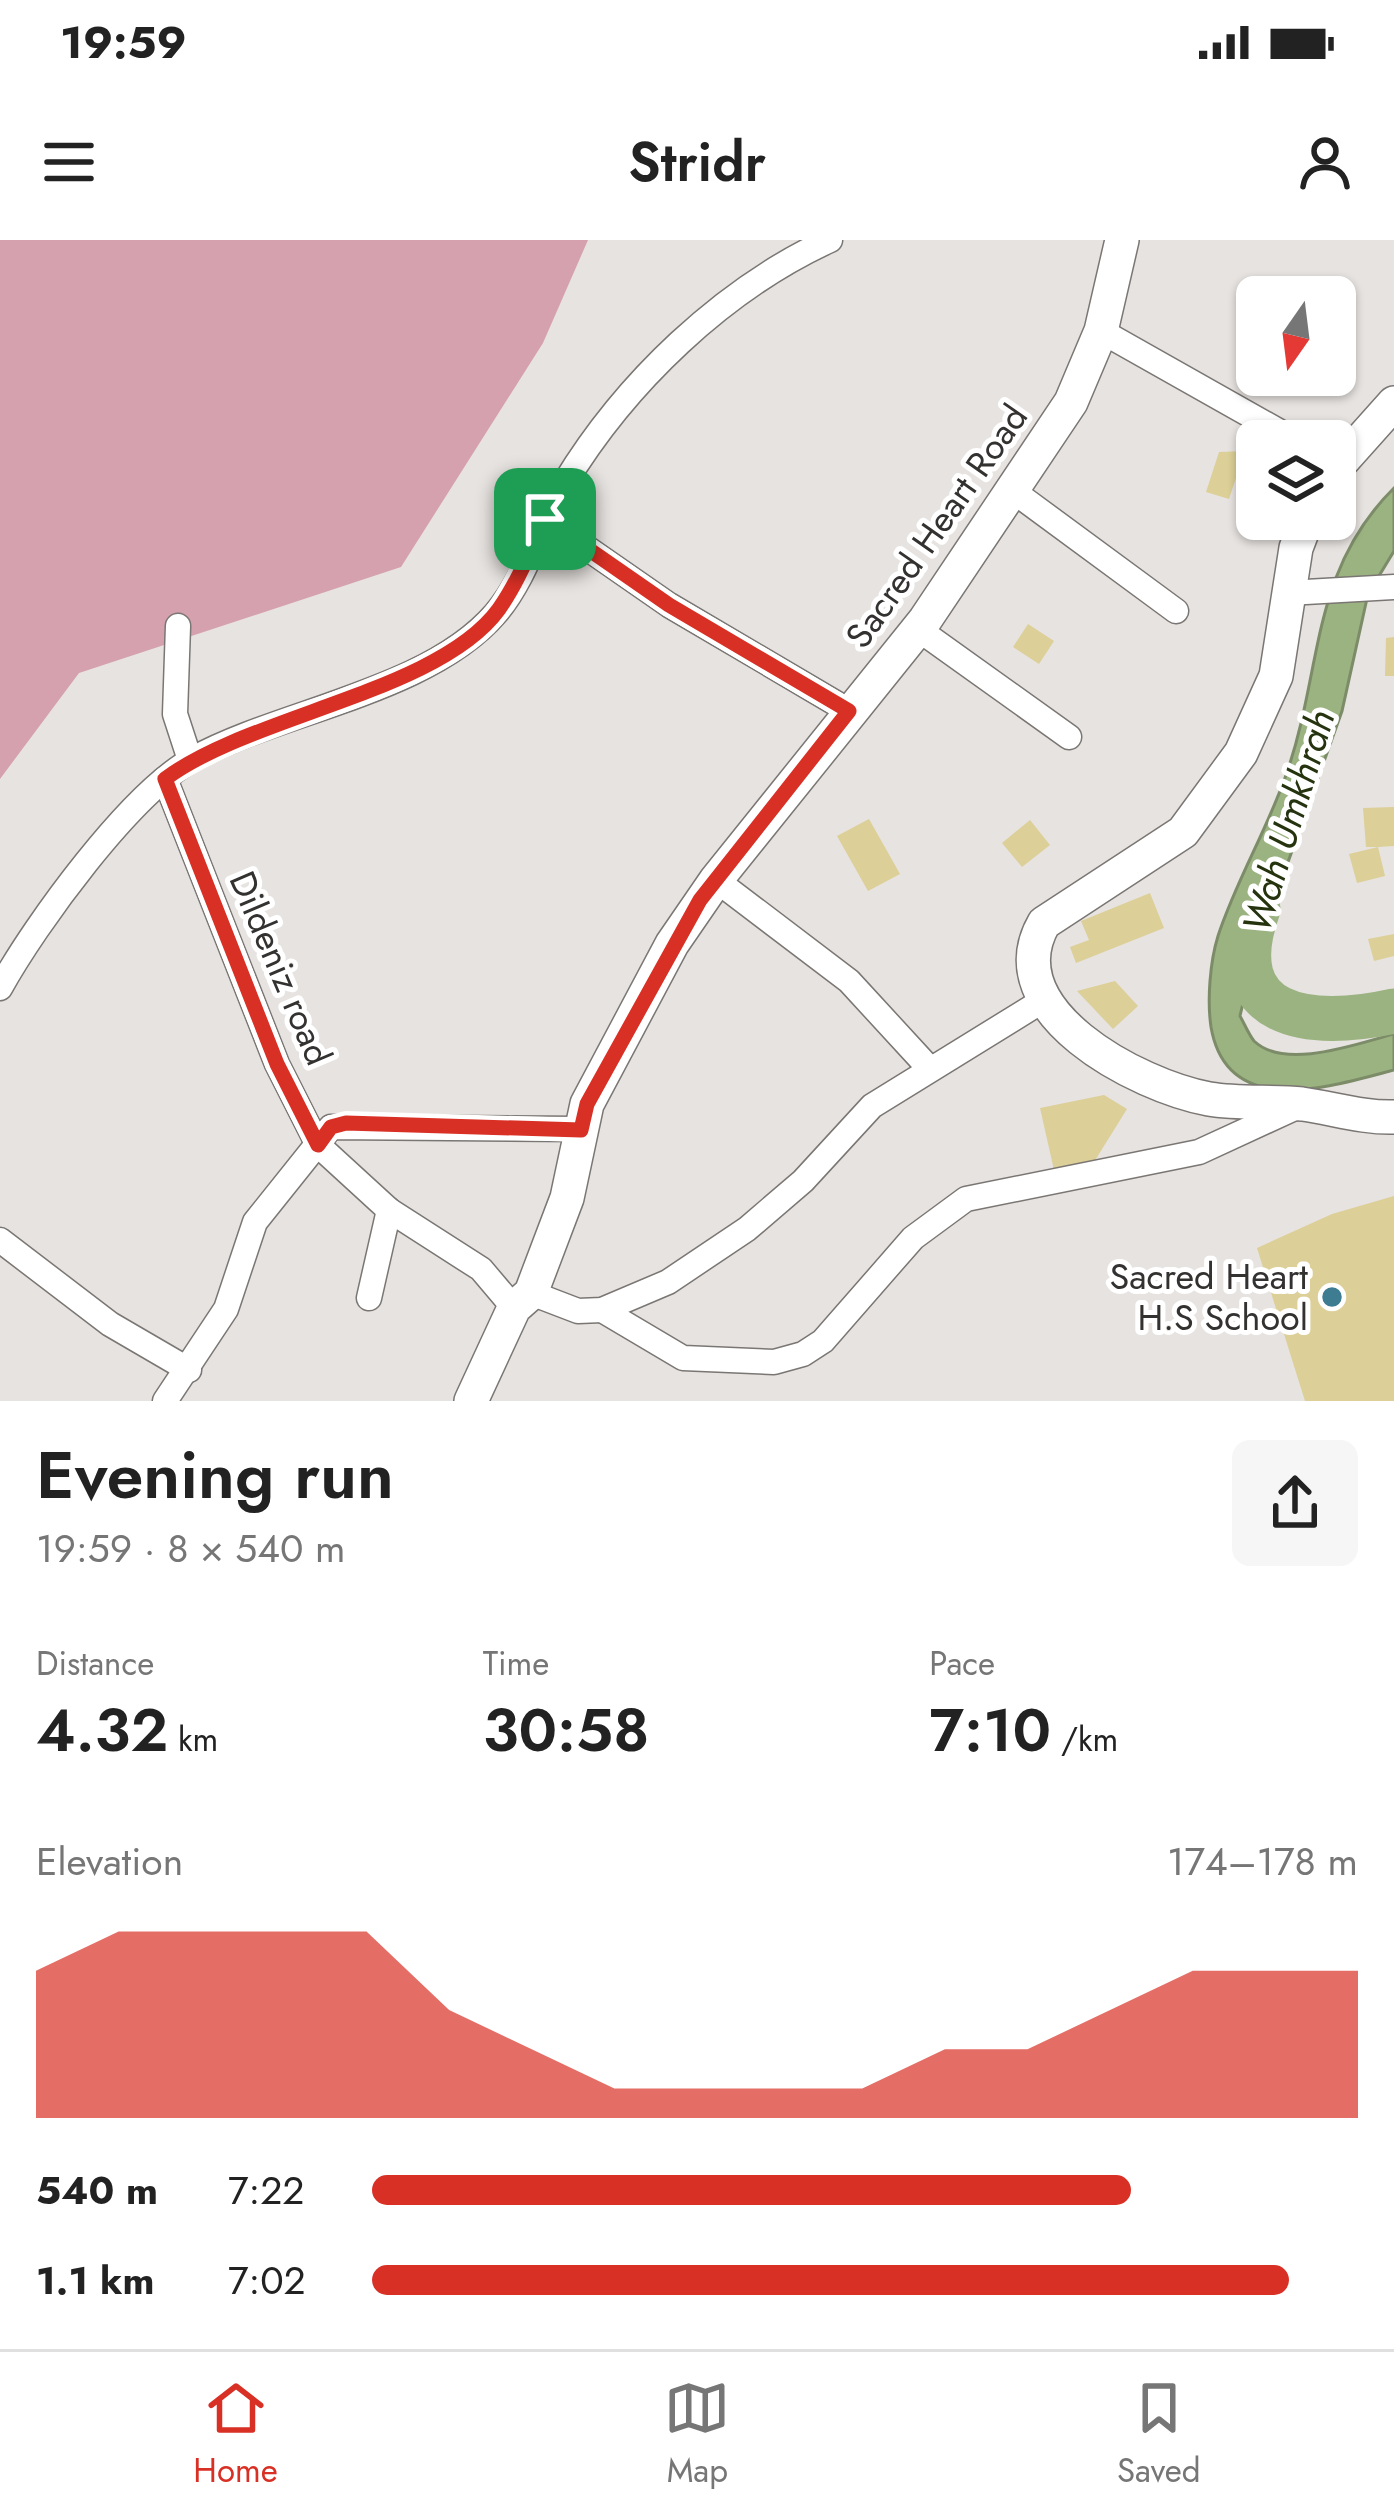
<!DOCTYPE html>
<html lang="en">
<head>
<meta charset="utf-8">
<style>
  :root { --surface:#fff; --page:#f6f6f6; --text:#222; --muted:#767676; --line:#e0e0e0; --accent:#d93025 }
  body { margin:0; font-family:Jost,sans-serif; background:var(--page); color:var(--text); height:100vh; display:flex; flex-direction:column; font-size:45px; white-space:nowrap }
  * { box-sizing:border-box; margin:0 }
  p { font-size:39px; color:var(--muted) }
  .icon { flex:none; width:66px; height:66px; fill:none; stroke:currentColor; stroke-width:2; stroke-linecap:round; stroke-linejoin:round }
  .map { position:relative; height:1161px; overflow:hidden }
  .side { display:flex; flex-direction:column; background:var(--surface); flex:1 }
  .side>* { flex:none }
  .needle { width:78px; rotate:194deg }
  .controls { position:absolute; left:1236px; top:36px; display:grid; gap:24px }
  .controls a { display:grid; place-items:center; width:120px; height:120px; border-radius:18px; background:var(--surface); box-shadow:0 3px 9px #0004; font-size:60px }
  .pin { position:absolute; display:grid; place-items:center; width:102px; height:102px; color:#fff; margin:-51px; border-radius:24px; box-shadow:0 6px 18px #0006 }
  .round { display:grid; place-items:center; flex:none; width:126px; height:126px; border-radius:18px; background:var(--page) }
  .overview { display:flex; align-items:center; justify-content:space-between; height:204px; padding:0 36px }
  h1 { font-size:66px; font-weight:600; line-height:90px }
  .figures { display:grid; grid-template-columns:repeat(3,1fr); gap:18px; height:204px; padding:12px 36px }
  .figures div { display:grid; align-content:center }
  .figures b { font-size:60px; font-weight:600 }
  .figures small { font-size:33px; font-weight:400 }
  .figures p { font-size:33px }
  .chart { height:336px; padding:24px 36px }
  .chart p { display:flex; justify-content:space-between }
  .chart svg { width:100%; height:216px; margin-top:12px; fill:var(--accent); opacity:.7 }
  ul { padding:0 36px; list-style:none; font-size:39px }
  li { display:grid; grid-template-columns:192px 144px 1fr; align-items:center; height:90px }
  li i { height:30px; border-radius:15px; background:var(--accent) }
  .status { display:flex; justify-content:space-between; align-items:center; height:84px; padding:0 60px; background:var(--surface); direction:ltr }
  .status svg { height:33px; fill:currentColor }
  header { display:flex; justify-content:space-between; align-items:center; height:156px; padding:0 36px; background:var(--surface); font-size:54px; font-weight:600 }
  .tabs { display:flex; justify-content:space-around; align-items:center; height:168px; border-top:3px solid var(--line); background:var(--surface); font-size:33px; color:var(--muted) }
  .tabs a { display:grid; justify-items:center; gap:6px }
  .tabs .active { color:var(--accent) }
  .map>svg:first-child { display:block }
  .green { fill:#d5a1ae }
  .water { fill:#9bb380; stroke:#7c8c68; stroke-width:3 }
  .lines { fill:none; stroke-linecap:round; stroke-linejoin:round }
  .river { stroke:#9bb380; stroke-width:45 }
  .building { fill:#dccf97 }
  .street-casing { stroke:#7a7673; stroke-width:27 }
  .secondary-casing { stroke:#7a7673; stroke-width:36 }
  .street { stroke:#fff; stroke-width:24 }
  .secondary { stroke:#fff; stroke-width:33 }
  .route-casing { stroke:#fff; stroke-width:24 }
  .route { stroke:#d93025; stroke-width:15 }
  .poi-dot { fill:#3e7c92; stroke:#fff; stroke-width:4.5 }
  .labels { text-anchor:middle; stroke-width:10; stroke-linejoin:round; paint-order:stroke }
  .street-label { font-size:36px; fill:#333230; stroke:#fff }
  .poi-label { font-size:36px; fill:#333230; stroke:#fff; text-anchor:end }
  .water-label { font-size:39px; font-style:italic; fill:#25340e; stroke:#fff }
</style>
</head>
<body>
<div class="status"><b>19:59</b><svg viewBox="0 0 49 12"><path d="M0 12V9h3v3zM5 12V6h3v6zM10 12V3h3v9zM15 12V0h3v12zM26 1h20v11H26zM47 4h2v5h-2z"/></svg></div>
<header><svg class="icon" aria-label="menu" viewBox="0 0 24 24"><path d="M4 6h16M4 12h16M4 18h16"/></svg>Stridr<svg class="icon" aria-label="person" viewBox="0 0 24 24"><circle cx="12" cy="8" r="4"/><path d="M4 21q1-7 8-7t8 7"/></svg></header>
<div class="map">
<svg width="1394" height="1161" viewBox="0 0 1394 1161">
  <rect width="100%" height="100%" fill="#e7e3e0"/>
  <path class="green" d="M0,0H588L543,103L401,327L79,433L0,539Z"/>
  <path class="water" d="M1394,248V311L1368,354L1342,471L1253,720L1240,776C1244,783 1249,795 1254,801C1285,831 1359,803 1394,794V830C1329,847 1227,880 1211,787C1207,760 1210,722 1218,696C1236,641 1267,590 1286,535C1323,431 1309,332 1394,248Z"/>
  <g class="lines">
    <path class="river" d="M1258,669C1219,779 1310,790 1394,771"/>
  </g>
  <g class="building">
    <path d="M1245,211L1229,259L1206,252L1219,212Z"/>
    <path d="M1256,249L1257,279H1268L1263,299L1245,287Z"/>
    <path d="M1028,384L1054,401L1039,424L1013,407Z"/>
    <path d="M1394,397V436H1385L1386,398Z"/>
    <path d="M1394,567V606L1378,607L1385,636L1357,643L1349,614L1378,607H1366L1363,568Z"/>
    <path d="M869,579L900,634L868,651L837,596Z"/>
    <path d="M1030,580L1050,605L1022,627L1002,603Z"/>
    <path d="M1150,653L1164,688L1076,723L1070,707L1089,700L1081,681Z"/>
    <path d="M1394,694V716L1374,721L1368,699Z"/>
    <path d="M1115,741L1138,766L1113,789L1077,751Z"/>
    <path d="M1104,855L1127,869L1094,922L1054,930L1040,868Z"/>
    <path d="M1394,956V1161H1305L1257,1008L1332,974Z"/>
  </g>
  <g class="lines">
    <g class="street-casing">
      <g id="street">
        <path d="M1101,91L1296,201"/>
        <path d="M1013,251L1176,371"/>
        <path d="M545,279L669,365L849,471"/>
        <path d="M1288,353L1394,347"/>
        <path d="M178,386L175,474L190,520"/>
        <path d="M918,389L1069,497"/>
        <path d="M165,539L277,824L318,905L389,970L481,1029L514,1068"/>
        <path d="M716,640L849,741L929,828"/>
        <path d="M0,748C36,683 130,554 193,519C282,470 428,452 496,373C527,337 540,284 564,244C625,143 723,49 830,0"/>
        <path d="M0,1000L110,1084L189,1130"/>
        <path d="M531,1053L578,1071L602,1070L668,1042L747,989L803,941L872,866L1042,761"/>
        <path d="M369,1058L389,970"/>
        <path d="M602,1070L683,1118L774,1122L803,1114L823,1101L913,998L966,959L1199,912L1301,865"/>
        <path d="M165,1161L226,1069L255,982L331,887L581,889"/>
      </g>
    </g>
    <g class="secondary-casing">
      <g id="secondary">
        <path d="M1335,229L1394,163"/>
        <path d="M1307,279L1296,308L1276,436L1241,513L1183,592L1044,683C993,771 1138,846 1209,859C1239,864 1271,861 1302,864C1332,868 1363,878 1394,877"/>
        <path d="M471,1161L514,1068L531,1053L567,958L587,864L672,704L716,640L925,380L1071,162L1101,91L1122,0"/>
      </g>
    </g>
    <use href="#street" class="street"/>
    <use href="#secondary" class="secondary"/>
  </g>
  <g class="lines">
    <g class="route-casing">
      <path id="route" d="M545,279L669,365L849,471L700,660L587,864L581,890L346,883L331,887L318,905L277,824L165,539C250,475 439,452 499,369C518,342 531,309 545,279Z"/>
    </g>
    <use href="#route" class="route"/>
  </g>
  <circle class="poi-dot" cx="1332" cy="1057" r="12"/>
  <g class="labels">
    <g class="street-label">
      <text transform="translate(936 286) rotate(-55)" y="13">Sacred Heart Road</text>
      <text transform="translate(281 728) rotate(67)" y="13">Dildeniz road</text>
    </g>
    <g class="poi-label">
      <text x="1308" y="1049">Sacred Heart<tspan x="1308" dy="41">H.S School</tspan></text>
    </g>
    <g class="water-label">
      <text transform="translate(1288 581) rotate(-73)" y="14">Wah Umkhrah</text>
    </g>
  </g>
</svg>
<div class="controls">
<a><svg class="needle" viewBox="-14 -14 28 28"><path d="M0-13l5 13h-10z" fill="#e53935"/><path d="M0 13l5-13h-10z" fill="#767676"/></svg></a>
<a><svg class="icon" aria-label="layers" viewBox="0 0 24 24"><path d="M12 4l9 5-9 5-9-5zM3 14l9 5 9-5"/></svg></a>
</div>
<div class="pin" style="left:545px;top:279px;background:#1e9e55"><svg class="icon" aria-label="arrive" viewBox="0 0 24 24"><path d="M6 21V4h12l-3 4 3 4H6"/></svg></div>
</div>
<section class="side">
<div class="overview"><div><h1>Evening run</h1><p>19:59 · 8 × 540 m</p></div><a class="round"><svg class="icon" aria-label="share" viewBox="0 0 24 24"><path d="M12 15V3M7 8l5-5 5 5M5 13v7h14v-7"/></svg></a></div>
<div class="figures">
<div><p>Distance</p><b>4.32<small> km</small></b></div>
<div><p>Time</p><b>30:58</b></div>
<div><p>Pace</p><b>7:10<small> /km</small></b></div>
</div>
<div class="chart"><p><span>Elevation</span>174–178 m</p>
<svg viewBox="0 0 160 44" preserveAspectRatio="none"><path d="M0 44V14L10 6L20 6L30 6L40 6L50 22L60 30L70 38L80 38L90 38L100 38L110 30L120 30L130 22L140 14L150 14L160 14V44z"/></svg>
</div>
<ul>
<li><b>540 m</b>7:22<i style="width:77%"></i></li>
<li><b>1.1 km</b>7:02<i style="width:93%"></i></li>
</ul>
</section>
<nav class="tabs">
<a class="active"><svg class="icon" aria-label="home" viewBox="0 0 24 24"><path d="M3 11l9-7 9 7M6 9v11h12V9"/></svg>Home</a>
<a><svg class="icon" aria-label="map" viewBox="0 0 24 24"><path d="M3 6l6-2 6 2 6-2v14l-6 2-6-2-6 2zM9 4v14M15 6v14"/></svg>Map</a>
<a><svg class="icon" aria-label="saved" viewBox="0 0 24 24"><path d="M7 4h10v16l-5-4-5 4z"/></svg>Saved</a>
</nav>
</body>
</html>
